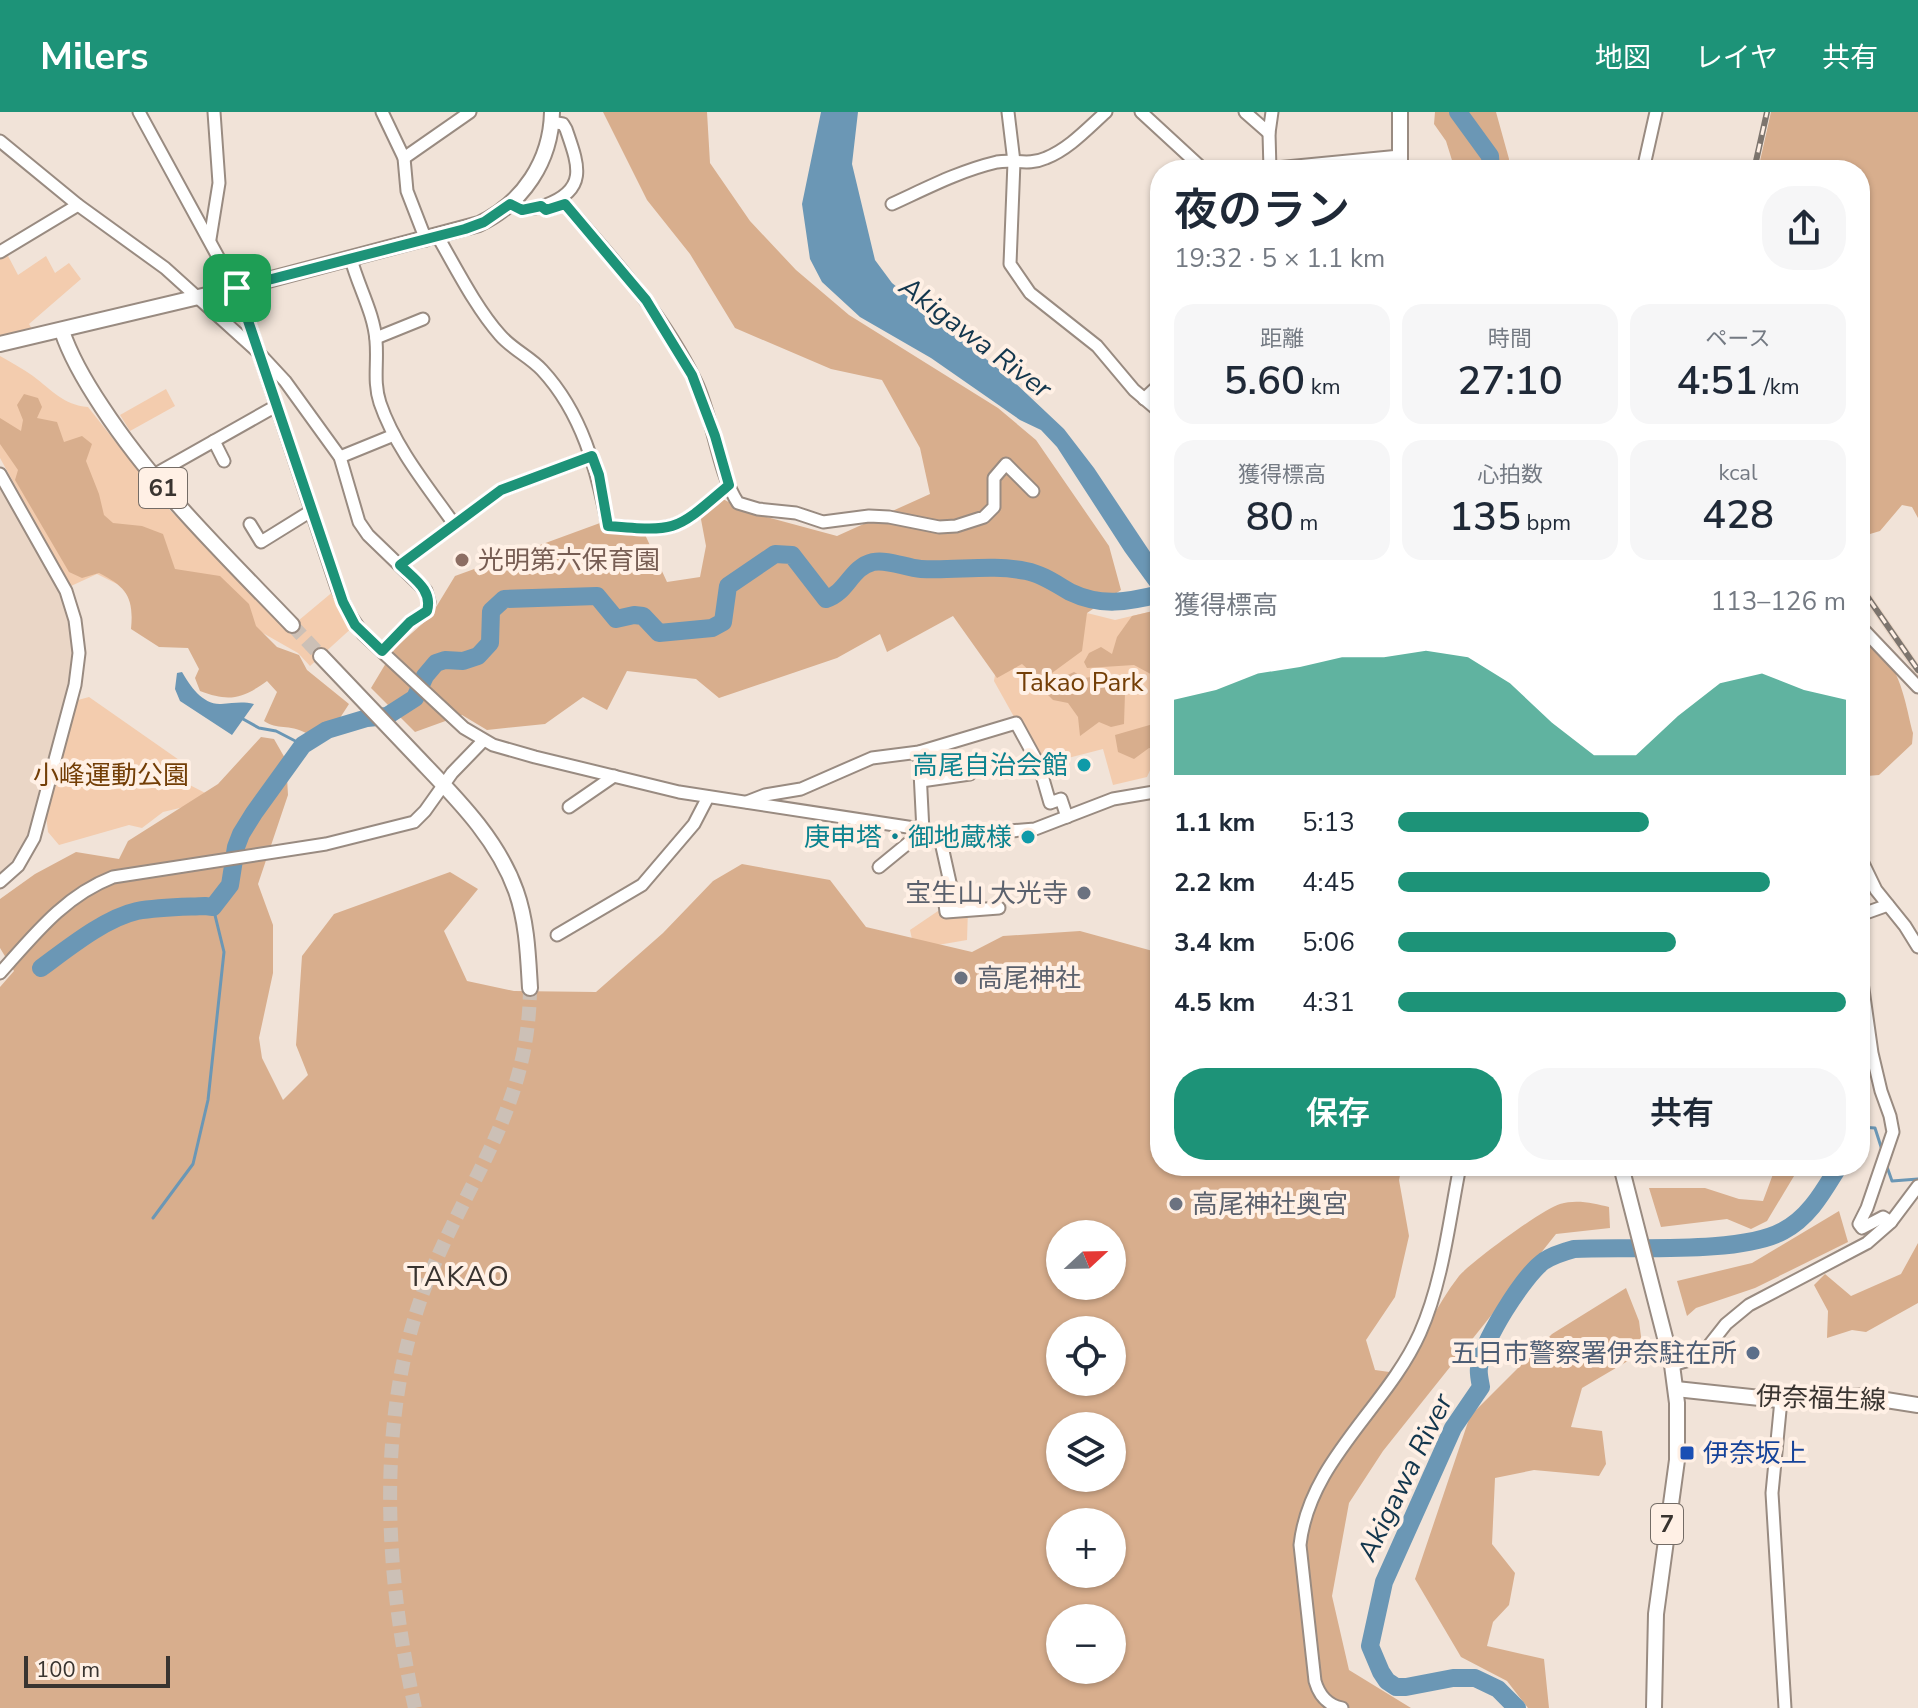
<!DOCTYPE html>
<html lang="ja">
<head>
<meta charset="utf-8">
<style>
  :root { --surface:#fff; --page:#f6f6f7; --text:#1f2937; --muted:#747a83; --accent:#1d9378 }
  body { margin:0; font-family:"Nunito Sans","Noto Sans JP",sans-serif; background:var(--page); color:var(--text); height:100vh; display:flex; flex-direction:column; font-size:30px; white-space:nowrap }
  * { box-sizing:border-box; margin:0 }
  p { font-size:26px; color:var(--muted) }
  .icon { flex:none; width:44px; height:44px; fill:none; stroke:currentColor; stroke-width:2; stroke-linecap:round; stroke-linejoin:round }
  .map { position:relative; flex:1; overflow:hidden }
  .side { position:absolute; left:1150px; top:48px; width:720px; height:1016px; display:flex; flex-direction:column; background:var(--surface); border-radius:32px; box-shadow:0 2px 6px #0004 }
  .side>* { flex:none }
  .needle { width:52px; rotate:68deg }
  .tools { position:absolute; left:1046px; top:1108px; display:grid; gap:16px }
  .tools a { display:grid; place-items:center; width:80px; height:80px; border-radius:50%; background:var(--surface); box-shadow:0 2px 6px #0004; font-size:40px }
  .scale { position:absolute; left:24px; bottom:20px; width:146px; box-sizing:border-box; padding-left:8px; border:4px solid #393430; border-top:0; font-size:22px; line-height:28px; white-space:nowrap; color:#393430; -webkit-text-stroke:6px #fff0e5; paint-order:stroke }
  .pin { position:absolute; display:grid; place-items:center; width:68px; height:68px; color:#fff; margin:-34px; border-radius:16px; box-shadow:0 4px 12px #0006 }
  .round { display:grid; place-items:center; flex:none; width:84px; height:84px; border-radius:32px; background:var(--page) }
  .head { display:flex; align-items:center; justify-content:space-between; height:136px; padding:0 24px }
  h1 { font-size:44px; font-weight:600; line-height:60px }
  .figures { display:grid; grid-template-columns:repeat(3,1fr); gap:12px; height:136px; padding:8px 24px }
  .figures div { display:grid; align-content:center; border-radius:20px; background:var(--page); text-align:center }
  .figures b { font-size:40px; font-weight:600 }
  .figures small { font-size:22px; font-weight:400 }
  .figures p { font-size:22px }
  .chart { height:224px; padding:16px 24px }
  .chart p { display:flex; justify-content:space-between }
  .chart svg { width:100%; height:144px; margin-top:8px; fill:var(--accent); opacity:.7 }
  .action { display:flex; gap:16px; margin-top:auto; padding:16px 24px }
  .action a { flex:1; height:92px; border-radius:32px; background:var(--accent); color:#fff; font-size:32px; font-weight:600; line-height:92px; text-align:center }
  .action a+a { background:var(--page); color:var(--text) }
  ul { padding:0 24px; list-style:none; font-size:26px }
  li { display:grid; grid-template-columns:128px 96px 1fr; align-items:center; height:60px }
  li i { height:20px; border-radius:10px; background:var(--accent) }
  header { display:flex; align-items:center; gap:48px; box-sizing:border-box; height:112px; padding:0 40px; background:var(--accent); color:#fff }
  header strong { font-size:38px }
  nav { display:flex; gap:44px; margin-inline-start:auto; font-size:28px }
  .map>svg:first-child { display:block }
  .built { fill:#ead6c6 }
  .green { fill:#f3ccae }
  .forest { fill:#d8ae8d; fill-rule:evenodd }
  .water { fill:#6b97b5 }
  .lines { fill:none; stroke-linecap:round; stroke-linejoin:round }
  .stream { stroke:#6b97b5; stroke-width:3 }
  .river { stroke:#6b97b5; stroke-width:18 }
  .major-tunnel { stroke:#ccc0b6; stroke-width:14; stroke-dasharray:14 7; stroke-linecap:butt }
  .minor-casing { stroke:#998b81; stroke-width:15 }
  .major-casing { stroke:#998b81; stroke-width:18 }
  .minor { stroke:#fff; stroke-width:11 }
  .major { stroke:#fff; stroke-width:14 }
  .rail-casing { stroke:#7d756e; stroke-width:6 }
  .rail { stroke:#fff0e5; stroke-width:3; stroke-dasharray:9; stroke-linecap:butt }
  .route-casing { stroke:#fff; stroke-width:16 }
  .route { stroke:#1d9378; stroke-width:10 }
  .education-dot { fill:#8d6e63; stroke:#fff0e5; stroke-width:3 }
  .culture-dot { fill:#0f9aa8; stroke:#fff0e5; stroke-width:3 }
  .worship-dot { fill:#6b7280; stroke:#fff0e5; stroke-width:3 }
  .service-dot { fill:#5c6f8a; stroke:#fff0e5; stroke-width:3 }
  .transit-dot { fill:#1a4fb4; stroke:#fff0e5; stroke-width:3 }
  .labels { text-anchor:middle; stroke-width:8; stroke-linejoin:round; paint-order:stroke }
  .shield { fill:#fff0e5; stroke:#746c66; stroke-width:2 }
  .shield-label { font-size:24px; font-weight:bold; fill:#393430 }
  .education-label { font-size:26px; fill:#785e54; stroke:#fff0e5; text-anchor:start }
  .park-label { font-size:26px; fill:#733e06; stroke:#fff0e5 }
  .culture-label { font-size:26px; fill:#0d838f; stroke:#fff0e5; text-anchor:end }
  .worship-label { font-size:26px; fill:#5b616d; stroke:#fff0e5; text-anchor:start }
  .service-label { font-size:26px; fill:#4e5e75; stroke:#fff0e5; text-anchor:end }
  .street-label { font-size:26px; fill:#393430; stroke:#fff0e5 }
  .transit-label { font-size:26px; fill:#164399; stroke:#fff0e5; text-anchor:start }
  .water-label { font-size:28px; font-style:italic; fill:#12364d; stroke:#fff0e5 }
  .neighbourhood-label { font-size:28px; letter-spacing:2px; fill:#393430; stroke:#fff0e5 }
</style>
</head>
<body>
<header>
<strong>Milers</strong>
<nav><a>地図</a><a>レイヤ</a><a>共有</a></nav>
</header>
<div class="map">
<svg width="1918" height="1596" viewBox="0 0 1918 1596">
  <rect width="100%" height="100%" fill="#f1e3d8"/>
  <g class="built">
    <path d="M0,374L63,486L75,533L74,559L32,713L18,742L0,762Z"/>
    <path d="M1860,467L1918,551V566L1860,481Z"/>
  </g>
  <g class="green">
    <path d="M7,142L18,163L46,144L55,161L69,151L81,167L29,212L32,217L0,226V146Z"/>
    <path d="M0,244C11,250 23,257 33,264C52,278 63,293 88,295L167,395L286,519L335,478L355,513L310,554L298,541L231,503L123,475L97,462L71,474L0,346Z"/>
    <path d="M166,277L175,294L130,319L120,303Z"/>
    <path d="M1153,499L1160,502V636L1147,665L1113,673L1103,637L1041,653L994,569L1004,505L1087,501L1115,508Z"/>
    <path d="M89,585L182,650L184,670L211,684L209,689L163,700L142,716L129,713L59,733L48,720L46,703L78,588Z"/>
    <path d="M968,797L967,828L926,835L912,827L910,818L938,799Z"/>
  </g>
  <g class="forest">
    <path d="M603,0H707L710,51L750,109L796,158L849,203L998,296L1036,328L1109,434L1121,478L1087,501L1082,539L1041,569L1022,552L997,566L953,504L887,540L880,522L837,546L719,586L696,567L627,559L607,598L583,585L545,612L487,618L462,603L415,620L371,576L395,536L430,505L455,464L600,411L641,414L667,470L700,465L706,434L700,402L719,385L748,400L837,424L930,382L920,336L882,268L831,257L735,216L690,142L647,88Z"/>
    <path d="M1435,0H1496L1509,47L1508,58H1455L1446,29L1434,12Z"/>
    <path d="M1771,0H1918V406L1912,395L1902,393L1880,419L1860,425V58H1758Z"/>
    <path d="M24,282L38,286L42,295L37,306L57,310L64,330L82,324L92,332L86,349L99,382L104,403L113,411L142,414L163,422L175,457L220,464L249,492L256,514L277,535L299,543L307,558L349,592L338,609L306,621C289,612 277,618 264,609L277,580L267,569C242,587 229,590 200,579L195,566L199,557L188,536L159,535L131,517C134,486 127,475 99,461L82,466L69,460L15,368L18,358L0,332V306L21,319L23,308L17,293Z"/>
    <path d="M1153,499L1160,502V567L1134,553L1087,556L1084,550L1089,541L1101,535L1112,542L1117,525L1132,504Z"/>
    <path d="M1860,531C1899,537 1905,591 1913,621L1912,632L1879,663L1867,664L1860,651Z"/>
    <path d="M1074,560L1084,566L1113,562L1125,581L1124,612L1111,615L1099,610L1080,624L1078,605L1068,591L1053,588L1045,580L1051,571Z"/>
    <path d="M1160,610L1159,637L1149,636L1134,647L1118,640L1115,623Z"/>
    <path d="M261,625L274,627L286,648L288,683L258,772L273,813V861L259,926L262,946L283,988L308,963L296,933L302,844L334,802L450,760L478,777L444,819L467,869L514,879L596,880L663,821L713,769L742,752L830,768L866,815L972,840L1003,824L1080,819L1160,841V1054H1402L1399,1068L1409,1124L1395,1185L1366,1228L1375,1258L1404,1262C1421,1229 1436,1193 1459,1164C1471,1150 1544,1096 1560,1092C1576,1087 1594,1091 1609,1095L1610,1116L1556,1122L1383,1339L1349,1391L1332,1484L1349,1558L1411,1596H0V875L14,859L0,836V787L35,762L76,740L119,747L128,729L218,672ZM1060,1122H1112V1174H1060ZM1060,1218H1112V1270H1060ZM1060,1314H1112V1366H1060ZM1060,1410H1112V1462H1060ZM1060,1506H1112V1558H1060Z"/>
    <path d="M1776,1054H1800L1767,1109L1751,1117L1727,1107L1661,1115L1649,1076H1705L1739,1087L1763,1089Z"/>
    <path d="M1839,1099L1848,1130L1755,1176L1696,1196L1687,1204L1677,1169L1752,1151Z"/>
    <path d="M1918,1131V1191L1866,1220L1852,1218L1827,1226L1828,1199L1814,1173L1825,1162L1851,1184L1901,1162Z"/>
    <path d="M1626,1176L1639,1209L1643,1240L1582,1276L1571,1315L1602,1319L1606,1352L1599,1364L1534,1358L1495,1366L1492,1432L1515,1461L1509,1493L1493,1510L1487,1534L1544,1547L1549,1596H1528L1507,1569L1461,1545L1415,1467L1470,1304L1552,1222Z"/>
  </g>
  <g class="water">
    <path d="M821,0H858L852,52L875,148L892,171L1012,268L1064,317L1094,356L1160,455V488L1125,440L1057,335L1041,318L1020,308L931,246L860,205L822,170L810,147L802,92Z"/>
    <path d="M182,560C190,574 203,593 221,592C234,591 242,589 254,592L232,623L180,589L175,577L177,561Z"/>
  </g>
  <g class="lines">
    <g class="stream">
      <path d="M243,607L259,616L276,619L303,633"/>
      <path d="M1860,1015L1875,1016L1883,1041"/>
      <path d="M1886,1052L1892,1069L1918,1067"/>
      <path d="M153,1106L193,1052L208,988L224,840L213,795"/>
    </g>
    <g class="river">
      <path d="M1458,0L1490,44L1491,58"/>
      <path d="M41,856C67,837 105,806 137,799C159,795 183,795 205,794L213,795L230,773L236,735L241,722L254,701L303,633L327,618L367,606L387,604L415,586L425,564L436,551L445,548L463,549L478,544L490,531L491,499L504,487L597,484L616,507L634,503L643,504L659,521L712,516L723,510L728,474L775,442L792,443L826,487C847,481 851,455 873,450C888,447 906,456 921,457C956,459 992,452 1026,459C1042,462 1056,472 1070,480C1101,495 1128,490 1160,482"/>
      <path d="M1517,1596L1498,1577L1475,1566H1453L1406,1575H1396L1387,1569L1381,1560L1370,1534L1384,1470L1453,1316L1481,1275C1480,1269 1478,1261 1479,1256C1481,1231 1524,1163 1544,1149C1553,1143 1563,1140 1574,1137C1627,1134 1739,1143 1783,1119C1810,1105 1824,1078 1839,1054"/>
    </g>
    <g class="major-tunnel">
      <path d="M292,513L321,544"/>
      <path d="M415,1596C384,1458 375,1298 429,1165C471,1062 529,995 530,876"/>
    </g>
    <g class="minor-casing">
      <g id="minor">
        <path d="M139,0L241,187L337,476L348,500L363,522L464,616L493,633L535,645L679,680L960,723L1035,717L1113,687L1160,679"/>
        <path d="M382,0L404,46L407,79L426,128"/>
        <path d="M1008,0L1014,50L1010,152L1030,181L1097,234L1134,278L1160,300"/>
        <path d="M1141,0L1204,58"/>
        <path d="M1245,0L1269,21"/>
        <path d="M0,29L78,93L165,156L259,241L285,269L340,345L359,410L368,423L426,479L429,490L427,499L410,510L382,539"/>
        <path d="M404,46L470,0"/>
        <path d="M1256,58L1400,44"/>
        <path d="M1270,58L1269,21L1272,0"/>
        <path d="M1643,58L1656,0"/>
        <path d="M510,92C523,98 532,98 546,93C589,77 578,52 566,17L563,12L551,10"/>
        <path d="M892,92C927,76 959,59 997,50C1015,47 1028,54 1046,46C1069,37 1088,16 1106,0"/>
        <path d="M541,94L546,98L565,92C613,147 664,203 696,270C713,305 718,361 738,391L758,397L796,401L823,410L869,404L889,405L939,415L956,414L984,405L994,395V366L1006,352L1033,379"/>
        <path d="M438,125C456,156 476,196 500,223C512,237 530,245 542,258C582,301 597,358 608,414C679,420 675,419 729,373"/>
        <path d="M210,127L219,71L214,0"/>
        <path d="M0,140L78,93"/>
        <path d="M351,147C358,174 374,201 376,229C378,251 373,270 380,291C395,335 427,374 454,412"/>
        <path d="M376,226L423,207"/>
        <path d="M1144,287L1160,272"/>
        <path d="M214,329L224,349"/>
        <path d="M340,345L394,323"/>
        <path d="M0,362L66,479L75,508L79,541L75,573L34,726L18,754L0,770"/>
        <path d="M152,364L276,294"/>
        <path d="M250,412L261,430L311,399"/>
        <path d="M400,453L501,378L592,344"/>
        <path d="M1860,514L1918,575"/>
        <path d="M921,669L970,662"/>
        <path d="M747,690L765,683L801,677L872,646L919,640L1016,611L1039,653L1050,691L1061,687L1067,705"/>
        <path d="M569,695L614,664"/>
        <path d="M939,721L951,775L945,792L946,800L999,796"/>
        <path d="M1860,745L1876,778L1905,814L1918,835"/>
        <path d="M879,755L923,719L919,640"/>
        <path d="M1860,803L1888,793"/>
        <path d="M557,823L642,773L694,712L708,685"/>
        <path d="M1860,856L1872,941L1881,979L1890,1004L1893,1020L1867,1096L1859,1112L1862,1116L1883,1105L1891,1110"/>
        <path d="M0,861C34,823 64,784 113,765L326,732L414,710L425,699L452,661L483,629"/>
        <path d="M1719,1054L1720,1056"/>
        <path d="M1672,1253L1700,1245L1726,1212L1749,1193L1867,1131L1891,1110L1918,1074"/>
        <path d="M1781,1288L1772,1381L1785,1596"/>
        <path d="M1342,1596C1327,1593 1319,1583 1315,1569L1300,1433C1309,1349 1387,1295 1420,1221C1443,1169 1449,1109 1460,1054"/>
      </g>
    </g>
    <g class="major-casing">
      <g id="major">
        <path d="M1400,0V58"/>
        <path d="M62,219C71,246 86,271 102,295C155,376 225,443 292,513"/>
        <path d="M0,232L249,173L479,112C523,91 551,49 552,0"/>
        <path d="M321,544C353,578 386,612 418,646C456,686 497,726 516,779C527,810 528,843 530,876"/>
        <path d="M1621,1054L1672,1253L1677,1291V1348L1656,1502L1654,1596"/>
        <path d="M1676,1277L1788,1289L1861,1284L1918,1293"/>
      </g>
    </g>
    <use href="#minor" class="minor"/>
    <use href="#major" class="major"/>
    <g class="rail-casing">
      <g id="rail">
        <path d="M1754,58L1767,0"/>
        <path d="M1860,474L1918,558"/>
      </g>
    </g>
    <use href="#rail" class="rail"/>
  </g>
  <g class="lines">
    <g class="route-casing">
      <path id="route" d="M510,92L522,98L541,94L546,98L565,92L646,188L692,263L715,324L729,373C675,419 679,420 608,414L599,363L592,344L501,378L400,453C414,467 433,478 427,499L410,510L382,539L355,513L343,490L237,176L465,117L484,110Z"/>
    </g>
    <use href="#route" class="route"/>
  </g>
  <circle class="education-dot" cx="462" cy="448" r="8"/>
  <g class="culture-dot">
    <circle cx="1084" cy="653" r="8"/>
    <circle cx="1028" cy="725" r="8"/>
  </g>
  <g class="worship-dot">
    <circle cx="1084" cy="781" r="8"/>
    <circle cx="961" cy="866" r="8"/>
    <circle cx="1176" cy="1092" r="8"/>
  </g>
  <circle class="service-dot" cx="1753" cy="1241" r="8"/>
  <rect class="transit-dot" x="1679" y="1333" width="16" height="16" rx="4"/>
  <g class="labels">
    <g class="shield">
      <rect x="139" y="356" width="48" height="40" rx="6"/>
      <rect x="1651" y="1392" width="32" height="40" rx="6"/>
    </g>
    <g class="shield-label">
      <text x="163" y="384">61</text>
      <text x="1667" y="1420">7</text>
    </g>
    <g class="education-label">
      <text x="478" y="457">光明第六保育園</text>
    </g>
    <g class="park-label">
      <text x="1080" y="579">Takao Park</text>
      <text x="111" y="672">小峰運動公園</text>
    </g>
    <g class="culture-label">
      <text x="1068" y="662">高尾自治会館</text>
      <text x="1012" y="734">庚申塔・御地蔵様</text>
    </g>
    <g class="worship-label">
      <text x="1068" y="790" text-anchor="end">宝生山 大光寺</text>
      <text x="977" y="875">高尾神社</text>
      <text x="1192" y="1101">高尾神社奥宮</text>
    </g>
    <g class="service-label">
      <text x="1737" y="1250">五日市警察署伊奈駐在所</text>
    </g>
    <g class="street-label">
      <text transform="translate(1821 1286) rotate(2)" y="9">伊奈福生線</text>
    </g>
    <g class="transit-label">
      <text x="1703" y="1350">伊奈坂上</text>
    </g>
    <g class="water-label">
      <text transform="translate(976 225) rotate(37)" y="10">Akigawa River</text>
      <text transform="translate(1404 1365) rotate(-64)" y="10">Akigawa River</text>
    </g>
    <g class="neighbourhood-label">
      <text x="459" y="1174">TAKAO</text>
    </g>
  </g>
</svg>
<div class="tools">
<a><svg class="needle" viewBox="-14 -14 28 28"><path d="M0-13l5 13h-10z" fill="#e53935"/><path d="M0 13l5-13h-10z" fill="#747a83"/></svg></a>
<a><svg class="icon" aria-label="locate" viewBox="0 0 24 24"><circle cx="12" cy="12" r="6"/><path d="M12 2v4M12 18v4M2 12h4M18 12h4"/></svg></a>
<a><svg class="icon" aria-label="layers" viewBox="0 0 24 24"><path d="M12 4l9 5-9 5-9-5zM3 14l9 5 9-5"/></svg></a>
<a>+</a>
<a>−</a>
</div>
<div class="scale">100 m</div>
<div class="pin" style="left:237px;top:176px;background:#1e9e55"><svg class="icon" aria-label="arrive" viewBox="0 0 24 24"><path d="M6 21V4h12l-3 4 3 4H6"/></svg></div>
<section class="side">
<div class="head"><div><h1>夜のラン</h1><p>19:32 · 5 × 1.1 km</p></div><a class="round"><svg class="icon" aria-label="share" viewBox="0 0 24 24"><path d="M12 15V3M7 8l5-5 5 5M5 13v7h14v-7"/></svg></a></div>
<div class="figures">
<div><p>距離</p><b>5.60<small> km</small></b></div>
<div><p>時間</p><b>27:10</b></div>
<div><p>ペース</p><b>4:51<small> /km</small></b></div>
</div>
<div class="figures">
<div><p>獲得標高</p><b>80<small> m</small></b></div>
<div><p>心拍数</p><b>135<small> bpm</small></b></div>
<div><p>kcal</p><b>428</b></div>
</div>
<div class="chart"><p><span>獲得標高</span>113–126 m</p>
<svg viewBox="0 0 160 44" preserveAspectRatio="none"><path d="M0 44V21L10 18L20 13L30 11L40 8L50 8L60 6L70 8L80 16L90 28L100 38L110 38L120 26L130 16L140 13L150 18L160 21V44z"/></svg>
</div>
<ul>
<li><b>1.1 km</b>5:13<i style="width:56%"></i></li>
<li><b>2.2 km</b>4:45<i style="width:83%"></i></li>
<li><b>3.4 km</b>5:06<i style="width:62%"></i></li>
<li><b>4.5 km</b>4:31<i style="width:100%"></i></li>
</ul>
<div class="action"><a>保存</a><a>共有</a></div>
</section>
</div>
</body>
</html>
